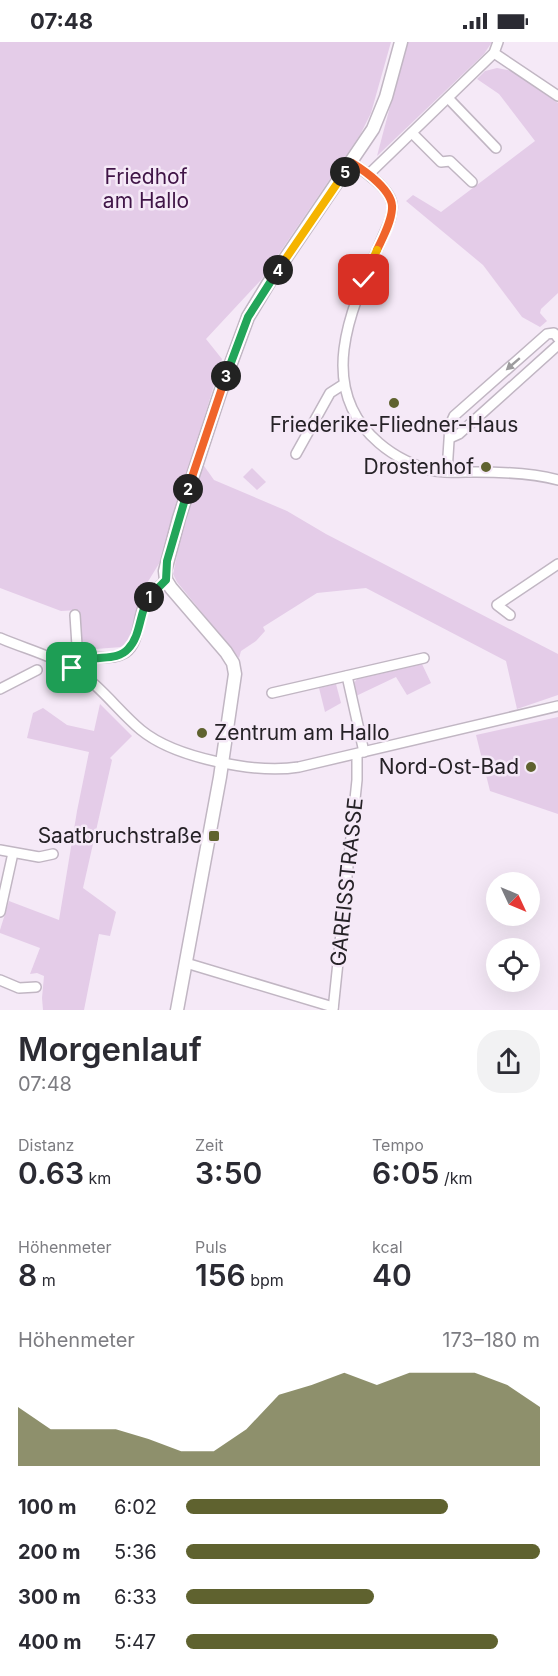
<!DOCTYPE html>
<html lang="de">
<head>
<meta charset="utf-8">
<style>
  :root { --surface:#fff; --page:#f2f2f3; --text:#2b2b33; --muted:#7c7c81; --accent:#5f622f }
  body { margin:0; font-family:Inter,sans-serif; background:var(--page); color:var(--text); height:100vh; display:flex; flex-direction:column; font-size:22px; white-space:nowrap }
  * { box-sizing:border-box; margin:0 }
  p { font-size:20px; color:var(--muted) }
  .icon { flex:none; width:33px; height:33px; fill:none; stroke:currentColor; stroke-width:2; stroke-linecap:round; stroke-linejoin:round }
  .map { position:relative; height:968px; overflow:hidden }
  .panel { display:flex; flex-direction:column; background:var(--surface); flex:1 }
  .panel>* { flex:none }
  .needle { width:39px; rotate:134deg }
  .fabs { position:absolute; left:486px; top:830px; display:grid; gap:12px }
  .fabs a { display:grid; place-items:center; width:54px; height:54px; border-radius:50%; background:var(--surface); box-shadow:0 6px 24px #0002; font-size:30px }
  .pin { position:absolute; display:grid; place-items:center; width:51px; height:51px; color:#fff; margin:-26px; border-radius:12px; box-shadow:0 3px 9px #0006 }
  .km { position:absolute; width:30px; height:30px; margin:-15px; border-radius:50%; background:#222; color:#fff; font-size:16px; line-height:30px; text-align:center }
  .round { display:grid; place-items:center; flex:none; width:63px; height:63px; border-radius:24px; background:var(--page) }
  .headline { display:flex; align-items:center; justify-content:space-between; height:102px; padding:0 18px }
  h1 { font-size:33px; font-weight:600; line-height:45px }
  .stats { display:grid; grid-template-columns:repeat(3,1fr); gap:9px; height:102px; padding:6px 18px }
  .stats div { display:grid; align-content:center }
  .stats b { font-size:30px; font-weight:600 }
  .stats small { font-size:16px; font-weight:400 }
  .stats p { font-size:16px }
  .chart { height:168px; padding:12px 18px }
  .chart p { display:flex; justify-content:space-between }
  .chart svg { width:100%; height:108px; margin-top:6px; fill:var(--accent); opacity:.7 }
  ul { padding:0 18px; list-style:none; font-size:20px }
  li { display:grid; grid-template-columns:96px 72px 1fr; align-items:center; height:45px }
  li i { height:15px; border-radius:8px; background:var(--accent) }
  .status { display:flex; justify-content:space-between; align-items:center; height:42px; padding:0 30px; background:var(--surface); direction:ltr }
  .status svg { height:16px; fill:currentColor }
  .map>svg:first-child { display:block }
  .green { fill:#e4cce8 }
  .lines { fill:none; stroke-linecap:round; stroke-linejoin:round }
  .minor-casing { stroke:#c1b6c3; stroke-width:12 }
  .major-casing { stroke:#c1b6c3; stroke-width:15 }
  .minor { stroke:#fff; stroke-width:9 }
  .major { stroke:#fff; stroke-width:12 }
  .oneway { fill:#9d9c9e }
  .split-1-casing { stroke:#fff; stroke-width:12 }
  .split-2-casing { stroke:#fff; stroke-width:12 }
  .split-3-casing { stroke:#fff; stroke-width:12 }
  .split-4-casing { stroke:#fff; stroke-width:12 }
  .split-5-casing { stroke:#fff; stroke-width:12 }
  .split-6-casing { stroke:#fff; stroke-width:12 }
  .split-7-casing { stroke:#fff; stroke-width:12 }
  .split-1 { stroke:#22a559; stroke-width:8 }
  .split-2 { stroke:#22a559; stroke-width:8 }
  .split-3 { stroke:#f0652b; stroke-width:8 }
  .split-4 { stroke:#22a559; stroke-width:8 }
  .split-5 { stroke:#f5b400; stroke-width:8 }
  .split-6 { stroke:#f0652b; stroke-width:8 }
  .split-7 { stroke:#f5b400; stroke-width:8 }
  .poi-dot { fill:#5f622f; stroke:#f5e9f7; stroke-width:2 }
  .labels { text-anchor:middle; stroke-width:5; stroke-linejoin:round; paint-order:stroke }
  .park-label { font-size:21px; fill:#401547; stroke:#f5e9f7 }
  .poi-label { font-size:21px; fill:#262227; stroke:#f5e9f7; text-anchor:end }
  .street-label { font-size:21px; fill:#262227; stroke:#f5e9f7 }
</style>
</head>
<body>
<div class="status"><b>07:48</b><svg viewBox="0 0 49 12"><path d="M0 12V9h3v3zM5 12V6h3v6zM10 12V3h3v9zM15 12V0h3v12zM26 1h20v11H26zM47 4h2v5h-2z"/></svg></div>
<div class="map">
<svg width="558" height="968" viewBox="0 0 558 968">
  <rect width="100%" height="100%" fill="#f5e9f7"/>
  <g class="green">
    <path d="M0,0H391L371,71L360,93L261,238L206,297L222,317L160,520L141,551L130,599L122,605L82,608L79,568L61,569L0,546Z"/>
    <path d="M407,0H492L484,12L377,114Z"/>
    <path d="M497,26L512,29L558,61V251L541,267L540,271L547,279L540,285L522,275L483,223L406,159L413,153L441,170L535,99L499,52L477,37L485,29Z"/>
    <path d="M202,421L214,438L287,469L326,492L558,612V653L517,667L506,619L366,546L317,551L263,585L265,589L256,599L241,609L239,616L177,540L173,532L186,472Z"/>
    <path d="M252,426L266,440L257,448L243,435Z"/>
    <path d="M422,622L431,641L407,653L396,635L356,654L354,641L357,637Z"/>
    <path d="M336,642L341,661L325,670L319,646Z"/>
    <path d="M100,662L132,694L110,716L112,718L83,846L116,870L110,894L99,892L84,968H43L42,956L44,934L37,931L30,932L40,906L0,891V888L9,859L59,878L77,769L89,710L27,696L33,671L43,666L67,683L94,689Z"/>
    <path d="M558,675V772L490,749L476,693Z"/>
  </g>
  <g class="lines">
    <g class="minor-casing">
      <g id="minor">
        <path d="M494,11L558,54"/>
        <path d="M448,56L496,106"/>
        <path d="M412,91L441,120L450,119L472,140"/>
        <path d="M352,121C364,129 391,147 392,163C393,168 391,173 390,178C362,246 306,339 379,401C394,414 415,425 435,429C449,431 463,430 476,430C503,430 532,431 558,438"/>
        <path d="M369,132L494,11L498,0"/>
        <path d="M450,396L459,392L558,303"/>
        <path d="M296,412L330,351L344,342"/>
        <path d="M447,430L450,383L454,374L547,292L554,291L558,296"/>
        <path d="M75,573L78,619"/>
        <path d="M510,573L497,563L558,522"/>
        <path d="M0,596C23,606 50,613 72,626C100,642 117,668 141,688C175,716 256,732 299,725L558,664"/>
        <path d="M72,626C88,608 109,621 125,611C140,601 137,577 144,563C150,552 157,546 166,538"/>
        <path d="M347,634L364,710"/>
        <path d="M0,647L37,628"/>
        <path d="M272,651L424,616"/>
        <path d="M0,808L39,815L53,812"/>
        <path d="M0,870L13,811"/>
        <path d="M186,921L333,965"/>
        <path d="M0,938L19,946L36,945"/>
        <path d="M333,968L357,738V712"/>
      </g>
    </g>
    <g class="major-casing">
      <path id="major" d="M177,968L220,735L235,632L233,621L226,610L171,546L166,538L165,529L179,476L220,351L248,275L268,242L373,87L386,55L401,0"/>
    </g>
    <use href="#minor" class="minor"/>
    <use href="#major" class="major"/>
  </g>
  <defs><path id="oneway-solid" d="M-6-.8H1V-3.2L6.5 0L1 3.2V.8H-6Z" transform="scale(1.5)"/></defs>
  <use class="oneway" href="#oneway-solid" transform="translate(513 322) rotate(139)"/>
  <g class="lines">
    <g class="split-1-casing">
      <path id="split-1" d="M72,626C88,609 115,622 128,607C141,594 139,571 149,555"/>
    </g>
    <g class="split-2-casing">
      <path id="split-2" d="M149,555L166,538L167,519L188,447"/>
    </g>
    <g class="split-3-casing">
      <path id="split-3" d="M188,447L226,334"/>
    </g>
    <g class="split-4-casing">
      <path id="split-4" d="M226,334L248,275L278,228"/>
    </g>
    <g class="split-5-casing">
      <path id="split-5" d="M278,228L345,130"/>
    </g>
    <g class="split-6-casing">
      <path id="split-6" d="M345,130L352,121C365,129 394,149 392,167C391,181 383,195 377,208"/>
    </g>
    <g class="split-7-casing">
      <path id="split-7" d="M364,238L377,208"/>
    </g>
    <use href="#split-1" class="split-1"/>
    <use href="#split-2" class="split-2"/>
    <use href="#split-3" class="split-3"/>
    <use href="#split-4" class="split-4"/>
    <use href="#split-5" class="split-5"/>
    <use href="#split-6" class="split-6"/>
    <use href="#split-7" class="split-7"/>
  </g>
  <g class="poi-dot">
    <circle cx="394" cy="361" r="6"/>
    <circle cx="486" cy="425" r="6"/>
    <circle cx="202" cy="691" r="6"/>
    <circle cx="531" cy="725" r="6"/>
    <rect x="208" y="788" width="12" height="12" rx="3"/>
  </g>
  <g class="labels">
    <g class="park-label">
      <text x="146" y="142">Friedhof<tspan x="146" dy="24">am Hallo</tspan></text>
    </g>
    <g class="poi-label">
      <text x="394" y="390" text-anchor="middle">Friederike-Fliedner-Haus</text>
      <text x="474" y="432">Drostenhof</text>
      <text x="214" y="698" text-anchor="start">Zentrum am Hallo</text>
      <text x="519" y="732">Nord-Ost-Bad</text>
      <text x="202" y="801">Saatbruchstraße</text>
    </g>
    <g class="street-label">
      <text transform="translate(347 840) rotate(-84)" y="7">GAREISSTRASSE</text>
    </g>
  </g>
</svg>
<div class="fabs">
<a><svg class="needle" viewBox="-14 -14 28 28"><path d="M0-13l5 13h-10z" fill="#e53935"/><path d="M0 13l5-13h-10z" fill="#7c7c81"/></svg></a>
<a><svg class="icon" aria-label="locate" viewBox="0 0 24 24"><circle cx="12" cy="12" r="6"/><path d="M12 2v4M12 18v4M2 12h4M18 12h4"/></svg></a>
</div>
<div class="pin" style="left:72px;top:626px;background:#1e9e55"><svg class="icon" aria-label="arrive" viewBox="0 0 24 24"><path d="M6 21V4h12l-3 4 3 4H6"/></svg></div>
<div class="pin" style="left:364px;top:238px;background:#d93025"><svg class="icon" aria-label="check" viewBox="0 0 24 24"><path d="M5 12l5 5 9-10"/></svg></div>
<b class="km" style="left:149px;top:555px">1</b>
<b class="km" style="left:188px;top:447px">2</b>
<b class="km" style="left:226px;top:334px">3</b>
<b class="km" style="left:278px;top:228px">4</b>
<b class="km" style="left:345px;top:130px">5</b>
</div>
<section class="panel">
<div class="headline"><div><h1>Morgenlauf</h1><p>07:48</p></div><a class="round"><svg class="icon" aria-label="share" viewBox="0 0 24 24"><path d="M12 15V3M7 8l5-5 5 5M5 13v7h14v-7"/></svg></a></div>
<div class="stats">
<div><p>Distanz</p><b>0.63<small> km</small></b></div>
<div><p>Zeit</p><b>3:50</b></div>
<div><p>Tempo</p><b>6:05<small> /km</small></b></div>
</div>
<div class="stats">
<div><p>Höhenmeter</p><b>8<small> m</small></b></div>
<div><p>Puls</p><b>156<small> bpm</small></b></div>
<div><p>kcal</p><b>40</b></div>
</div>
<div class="chart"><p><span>Höhenmeter</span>173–180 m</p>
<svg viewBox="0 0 160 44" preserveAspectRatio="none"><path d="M0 44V20L10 29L20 29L30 29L40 33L50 38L60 38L70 29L80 15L90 11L100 6L110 11L120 6L130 6L140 6L150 11L160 20V44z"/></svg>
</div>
<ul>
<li><b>100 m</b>6:02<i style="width:74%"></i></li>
<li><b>200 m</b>5:36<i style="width:100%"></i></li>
<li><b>300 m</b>6:33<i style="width:53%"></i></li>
<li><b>400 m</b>5:47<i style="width:88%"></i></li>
</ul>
</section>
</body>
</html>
